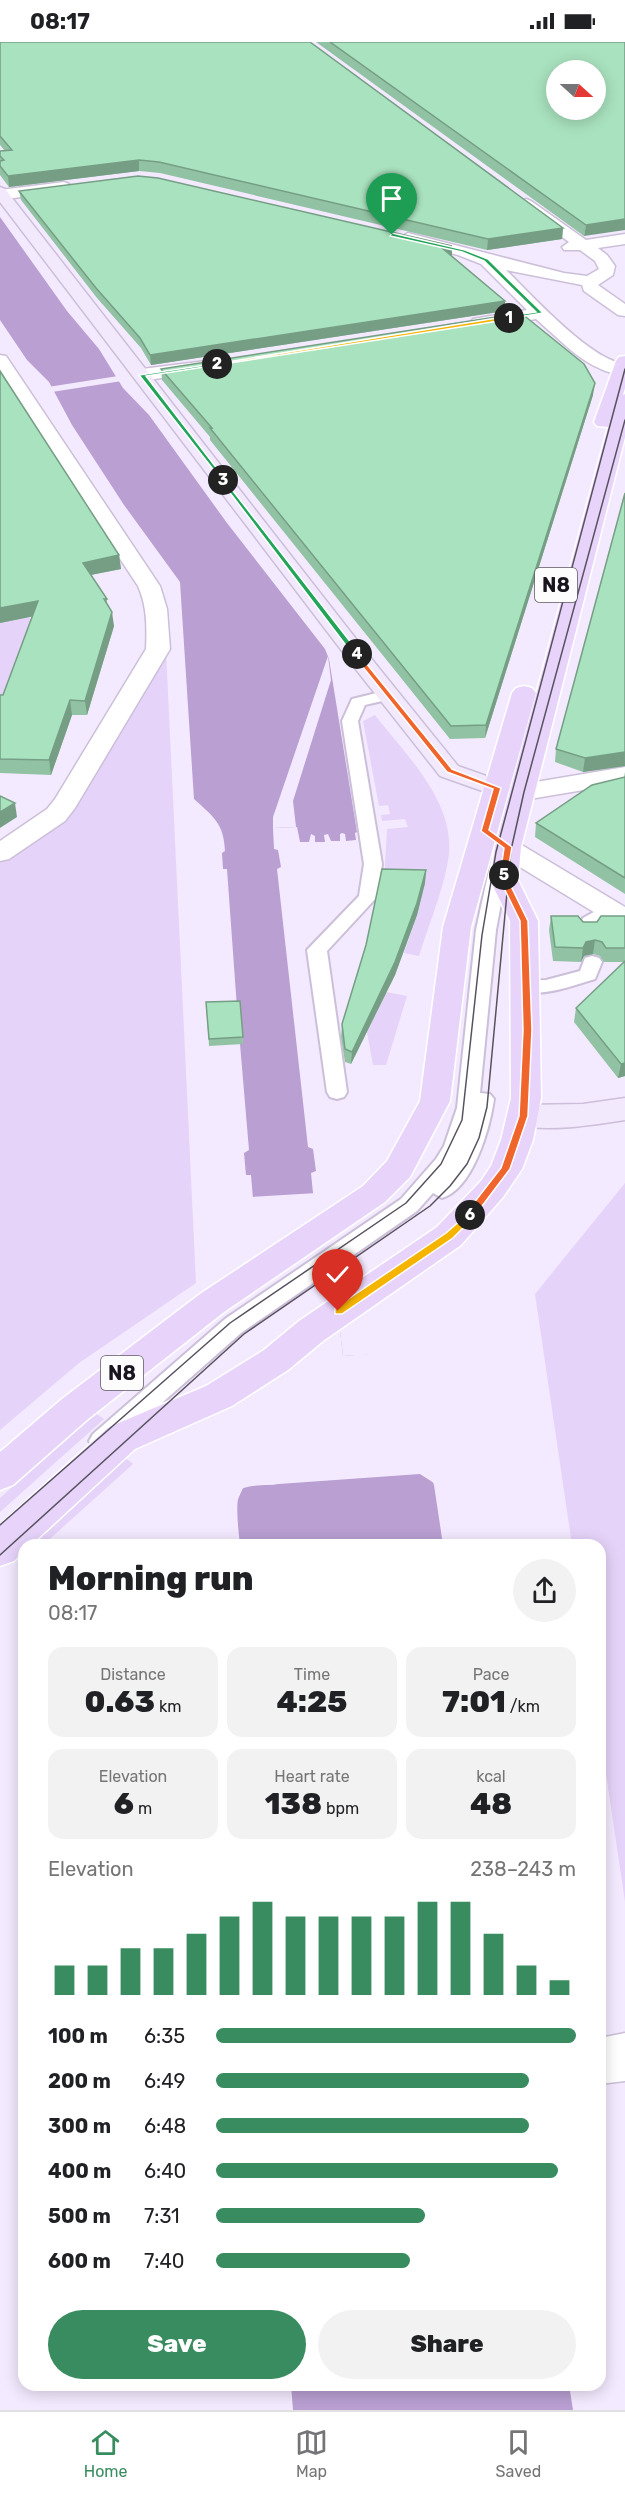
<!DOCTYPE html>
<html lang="en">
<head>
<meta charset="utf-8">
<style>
  :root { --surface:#fff; --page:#f2f2f2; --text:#202124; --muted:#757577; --line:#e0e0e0; --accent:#388c5f }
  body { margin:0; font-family:Rubik,sans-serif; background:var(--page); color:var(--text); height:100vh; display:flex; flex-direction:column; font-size:22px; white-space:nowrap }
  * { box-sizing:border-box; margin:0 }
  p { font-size:20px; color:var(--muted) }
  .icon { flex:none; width:33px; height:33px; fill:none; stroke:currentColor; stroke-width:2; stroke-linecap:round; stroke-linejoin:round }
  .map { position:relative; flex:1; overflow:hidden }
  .details { position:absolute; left:18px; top:1497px; width:588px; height:852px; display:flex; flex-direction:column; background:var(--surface); border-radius:18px; box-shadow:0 3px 15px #0003 }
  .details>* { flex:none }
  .needle { width:39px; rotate:111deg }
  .tools { position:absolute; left:546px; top:18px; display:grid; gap:12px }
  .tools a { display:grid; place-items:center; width:60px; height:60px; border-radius:50%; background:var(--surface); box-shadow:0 3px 15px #0003; font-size:30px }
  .pin { position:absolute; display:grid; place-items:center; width:51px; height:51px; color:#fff; margin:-62px -26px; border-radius:50% 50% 50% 0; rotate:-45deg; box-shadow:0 0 6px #0007 }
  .pin .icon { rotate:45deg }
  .km { position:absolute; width:30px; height:30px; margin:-15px; border-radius:50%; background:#222; color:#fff; font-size:16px; line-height:30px; text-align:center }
  .round { display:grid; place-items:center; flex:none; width:63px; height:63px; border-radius:32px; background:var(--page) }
  .overview { display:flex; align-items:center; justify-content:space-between; height:102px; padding:0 30px }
  h1 { font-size:33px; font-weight:800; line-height:45px }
  .figures { display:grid; grid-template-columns:repeat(3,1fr); gap:9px; height:102px; padding:6px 30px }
  .figures div { display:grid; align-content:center; border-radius:15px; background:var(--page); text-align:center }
  .figures b { font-size:30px; font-weight:800 }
  .figures small { font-size:16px; font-weight:400 }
  .figures p { font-size:16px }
  .chart { height:168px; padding:12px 30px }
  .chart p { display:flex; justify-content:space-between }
  .chart svg { width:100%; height:108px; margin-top:6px; stroke:var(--accent); stroke-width:6 }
  .button { display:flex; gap:12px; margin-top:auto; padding:12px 30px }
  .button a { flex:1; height:69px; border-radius:36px; background:var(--accent); color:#fff; font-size:24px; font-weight:800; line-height:69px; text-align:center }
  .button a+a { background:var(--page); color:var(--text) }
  ul { padding:0 30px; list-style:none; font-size:20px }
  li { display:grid; grid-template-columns:96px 72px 1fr; align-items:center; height:45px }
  li i { height:15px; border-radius:8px; background:var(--accent) }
  .status { display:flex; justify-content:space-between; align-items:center; height:42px; padding:0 30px; background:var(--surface); direction:ltr }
  .status svg { height:16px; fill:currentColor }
  .dock { display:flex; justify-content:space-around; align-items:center; height:84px; border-top:2px solid var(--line); background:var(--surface); font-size:16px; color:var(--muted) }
  .dock a { display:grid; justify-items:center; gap:3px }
  .dock .current { color:var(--accent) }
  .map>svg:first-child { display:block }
  .green { fill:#e6d3f9 }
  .water { fill:#b99fd2 }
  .pier { fill:#f4eaff }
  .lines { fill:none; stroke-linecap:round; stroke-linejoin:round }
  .lane-casing { stroke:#ccbfd9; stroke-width:4 }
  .street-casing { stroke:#ccbfd9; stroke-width:3 }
  .secondary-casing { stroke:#ccbfd9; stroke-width:3 }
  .primary-casing { stroke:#fff; stroke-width:3 }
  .lane { fill:#fff; fill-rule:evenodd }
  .street { fill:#fff; fill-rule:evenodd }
  .secondary { fill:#f3e9fd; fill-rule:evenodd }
  .primary { fill:#e8d4fb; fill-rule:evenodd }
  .tram { stroke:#58525f; stroke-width:1.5 }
  .wall { fill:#91c2a3 }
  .shaded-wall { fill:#769e85 }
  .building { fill:#a9e2be; stroke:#769e85; stroke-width:1.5; fill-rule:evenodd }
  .split-1 { fill:#22a559; stroke:#fff; stroke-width:1.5 }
  .split-2 { fill:#f5b400; stroke:#fff; stroke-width:1.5 }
  .split-3 { fill:#22a559; stroke:#fff; stroke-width:1.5 }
  .split-4 { fill:#22a559; stroke:#fff; stroke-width:1.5 }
  .split-5 { fill:#f0652b; stroke:#fff; stroke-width:1.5 }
  .split-6 { fill:#f0652b; stroke:#fff; stroke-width:1.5 }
  .split-7 { fill:#f5b400; stroke:#fff; stroke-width:1.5 }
  .labels { text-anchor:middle; stroke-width:4.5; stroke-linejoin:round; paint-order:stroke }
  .shield { fill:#fcfcfc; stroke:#5d5a61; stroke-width:1.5 }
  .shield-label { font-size:20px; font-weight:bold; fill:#19151e }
</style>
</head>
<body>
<div class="status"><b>08:17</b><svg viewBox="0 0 49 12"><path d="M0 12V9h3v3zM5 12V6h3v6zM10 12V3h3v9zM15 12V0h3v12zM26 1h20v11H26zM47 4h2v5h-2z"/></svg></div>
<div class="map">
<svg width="625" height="2368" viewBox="0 0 625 2368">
  <rect width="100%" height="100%" fill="#f4eaff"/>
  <g class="green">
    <path d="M0,520L99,562L29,575L41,594L0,667Z"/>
    <path d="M166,608L196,1241L79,1321L0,1388V819L37,795Z"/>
    <path d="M375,673C405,712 454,758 449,812C446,841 428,885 419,914L404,911L417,873L384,839L387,787L408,785L405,777L382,779L381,773L390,772L388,763L379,764L363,679Z"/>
    <path d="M386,950L407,954L386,1023H373L367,990Z"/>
    <path d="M625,1141V1860L600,1691V1503H572L535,1252Z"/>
    <path d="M95,1371L104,1377L0,1470V1456Z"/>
    <path d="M123,1414L133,1422L43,1503H26Z"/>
  </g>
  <g class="water">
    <path d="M0,175L67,269L99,307L123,346L149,373L227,481L325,607L329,617L357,790L355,791L356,798L346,799L345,792L342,791L340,792V799H331L328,792L324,793L325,800H315V794L311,792L309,800H300L297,785L273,786L274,807L278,808L281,825L277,827L308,1105L313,1107L316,1129L311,1131L313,1151L325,1164L343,1314L380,1312L434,1443L443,1503H240C239,1491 233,1453 243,1446C251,1441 267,1444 277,1442L251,1133H246L244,1111L249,1108L240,1002L243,1001L237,966L227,827H223L222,811L225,809C224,782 214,775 194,757L180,540L124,463L72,383L49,340L27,318L0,278Z"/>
    <path d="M291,2343H569L573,2368H293Z"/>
  </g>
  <g class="pier">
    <path d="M118,334L122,339L52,350L48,345Z"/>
    <path d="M328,614L331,638L293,759L296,785L273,786V775Z"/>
    <path d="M317,1151L325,1159L343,1314L383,1311L437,1443L420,1432L252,1444L243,1446L238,1457H234L242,1443L273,1440L250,1155Z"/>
  </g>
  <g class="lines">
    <g class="lane-casing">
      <g id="lane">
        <path d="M389,648L395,650L397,653L395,656L365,663L358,679L382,822L377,855L327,909L347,1050L344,1055L337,1057L330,1055L327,1050L307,908L359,854L364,822L342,679L352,657Z"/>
        <path d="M500,813L506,815L509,819L496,888L480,1051L490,1052L494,1057C490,1086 473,1147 442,1156L433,1151L417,1169L241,1291L111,1406L102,1409L93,1406L89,1399L93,1392L225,1277L401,1157L436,1117L444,1104L457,1066L476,888L491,819L494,815Z"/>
        <path d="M610,861L617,863L619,867L599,883L595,892H581L578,888L583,876Z"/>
        <path d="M592,914L599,916L602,920L595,937C571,944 545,955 520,949L517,944L520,939L546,938L580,929L585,916Z"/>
      </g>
    </g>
    <g class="street-casing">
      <g id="street">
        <path d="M64,140L69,142L72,145L69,148L0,158V148Z"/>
        <path d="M526,157L531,159L586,198L625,192V202L598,206L607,213L615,224L613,233L598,243L625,262V274L618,273L584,249L582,243L506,228C532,253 590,318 625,322V334C586,328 565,302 536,277L479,286L473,285L470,281L473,277L527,268L481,222L458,213L402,199L400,196L408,191L564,231L587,234L599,227L595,219L580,208H564L562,205L569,200L521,165L518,162Z"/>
        <path d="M0,313L6,314L160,544L167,567L170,607L75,766L65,779L9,817L0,819V799L47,767L55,757L146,607C147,585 147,564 138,544L12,353L0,333Z"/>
        <path d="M206,319L212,320L215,324L212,328L142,339L135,337L133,333L135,329L142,327Z"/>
        <path d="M625,725V741L524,758L488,751L484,746L488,741L497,738L524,742Z"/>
        <path d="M485,780L494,782L520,802L625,865V886L615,883L502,814L472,788L476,782Z"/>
        <path d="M625,1991V2039L600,2042V1996Z"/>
      </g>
    </g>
    <g class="secondary-casing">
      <g id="secondary">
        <path d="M0,145L5,147L374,620L458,724L506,741L510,746L506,751L497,754L488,751L440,734L358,630L0,160Z"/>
        <path d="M625,1056V1078C592,1083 546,1091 513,1082L508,1074L513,1066L524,1063L583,1062Z"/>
      </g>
    </g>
    <g class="primary-casing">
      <g id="primary">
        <path d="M625,314V346L623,353L625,352V395L521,805L518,838L538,879L541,1056L533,1098L522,1127L503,1155L461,1203L323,1299L288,1328L232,1364L135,1407L31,1503H24V1509L14,1519L0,1524V1483L109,1385L206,1344L264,1308L299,1279L437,1185L481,1139L491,1124L501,1098L511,1056L510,879L490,838L495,805L608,385L597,384L594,380L616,319L619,315Z"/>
        <path d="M524,644L532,646L536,651L471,885L450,1059L410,1135L385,1160L224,1270L88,1377L13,1443L0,1448V1410L62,1357L200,1252L363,1144L387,1119L420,1059L443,885L512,651L516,646Z"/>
      </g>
    </g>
    <use href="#lane" class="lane"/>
    <use href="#street" class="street"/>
    <use href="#secondary" class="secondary"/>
    <use href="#primary" class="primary"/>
    <g class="tram">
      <path d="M0,1483L230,1281L406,1161L441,1122L462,1078L482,893L496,810L625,327"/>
      <path d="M0,1513L244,1292L430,1164L450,1144L467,1122L479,1096L487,1065L511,808L524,750L625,378"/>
    </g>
  </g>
  <g class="wall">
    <path d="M0,0L563,186L562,197L487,208L160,131L139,129L9,145L0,133V109H5L0,103Z"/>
    <path d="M316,0H625L584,194Z"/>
    <path d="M19,149L452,214L505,269L151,323L141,306L97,256L21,158Z"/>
    <path d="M161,327L593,353L485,696L450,697L210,398V395L162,338Z"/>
    <path d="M0,329L119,513L121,527L91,533L107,557V562L114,584L87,673H72L51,733L0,731V653H3L32,574L0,581Z"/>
    <path d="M625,451V724L583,730L555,720L556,707Z"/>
    <path d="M625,730V852L535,795L536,781L624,735Z"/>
    <path d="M426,828L425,841L417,873L395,933L351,1022L345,1020L341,995L342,982Z"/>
    <path d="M551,874L583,880H597L625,874V1034L618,1036L574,980L576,966L625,920H604L600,914L593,912L584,914L581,920L553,919L549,888Z"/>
    <path d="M240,959L243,1002L209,1004L206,960Z"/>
  </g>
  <g class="shaded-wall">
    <path d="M139,118V129L9,145L8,134Z"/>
    <path d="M625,177V188L584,194L586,183Z"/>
    <path d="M563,186L562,197L487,208L488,197Z"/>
    <path d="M452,204V214L441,215L442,206Z"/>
    <path d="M505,259V269L151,323L150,313Z"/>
    <path d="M595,341L593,353L485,696L486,683Z"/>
    <path d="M119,513L121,527L85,534L83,521Z"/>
    <path d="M38,559L40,573L0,581V566Z"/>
    <path d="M112,570L114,584L87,673L85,659Z"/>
    <path d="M70,658L72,673L51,733L49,718Z"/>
    <path d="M625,710V724L583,730L585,716Z"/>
    <path d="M15,761L17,775L0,786V770Z"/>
    <path d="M426,828L425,841L417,873L395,933L351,1022L352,1010Z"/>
    <path d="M595,898L593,912L584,914L581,920L583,906L586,900Z"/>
    <path d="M625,1021V1034L618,1036L621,1022Z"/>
  </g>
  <g class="building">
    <path d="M0,0H310L563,186L488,197L159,120L139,118L8,134L0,124V119L4,118L0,114V109L12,108L0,94Z"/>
    <path d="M330,0H625V177L586,183ZM556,28H596V68H556Z"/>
    <path d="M138,134L158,136L452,204L442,206L505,259L150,313L140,296L96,246L19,149Z"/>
    <path d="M521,271L584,322L595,341L486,683L451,684L210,386H212L161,327Z"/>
    <path d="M0,329L119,513L83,521L107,557H104L112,570L85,659L70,658L49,718L0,717V653H3L38,559L0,566Z"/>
    <path d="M625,451V710L585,716L556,707Z"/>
    <path d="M625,735V836L536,781L592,743Z"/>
    <path d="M0,754L15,761L0,770Z"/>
    <path d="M382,827L426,828L417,861L395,920L352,1010L345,1007L342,982L366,903Z"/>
    <path d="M551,874H578L583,880H597L601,874H625V906H606L602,900L595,898L586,900L583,906L555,905Z"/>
    <path d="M625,919V1021L621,1022L576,966Z"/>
    <path d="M240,959L243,995L209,997L206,960Z"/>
  </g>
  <path class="split-1" d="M392,191L465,208L488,217L543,271L507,277L509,274L536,270L484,219L462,210L390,194Z"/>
  <path class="split-2" d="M509,274L511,277L217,323L215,322Z"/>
  <path class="split-3" d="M219,321L217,323L146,334L225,437L223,440L139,333Z"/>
  <path class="split-4" d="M223,436L359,611V614H354L221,439Z"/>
  <path class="split-5" d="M357,610L452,727L501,746L489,788L512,805L507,835L500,833L504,806L481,789L493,747L447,730L354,614Z"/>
  <path class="split-6" d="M504,831L508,833V838L528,879L532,988L528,1074L510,1127L473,1176H466V1171L501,1126L519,1074L523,988L520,879L500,838V833Z"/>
  <path class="split-7" d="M470,1170L473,1171V1176L453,1196L342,1272H335V1266L446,1191Z"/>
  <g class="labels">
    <g class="shield">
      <rect x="535" y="526" width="42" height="34" rx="4.5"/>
      <rect x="101" y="1314" width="42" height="34" rx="4.5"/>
    </g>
    <g class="shield-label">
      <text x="556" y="550">N8</text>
      <text x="122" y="1338">N8</text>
    </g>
  </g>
</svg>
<div class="tools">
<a><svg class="needle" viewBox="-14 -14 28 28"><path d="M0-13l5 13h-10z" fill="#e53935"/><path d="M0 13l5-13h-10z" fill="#757577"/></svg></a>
</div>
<div class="pin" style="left:392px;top:193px;background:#1e9e55"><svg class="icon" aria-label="arrive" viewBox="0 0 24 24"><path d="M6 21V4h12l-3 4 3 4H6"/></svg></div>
<div class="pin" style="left:338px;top:1269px;background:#d93025"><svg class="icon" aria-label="check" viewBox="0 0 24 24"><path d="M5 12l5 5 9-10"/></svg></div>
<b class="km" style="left:509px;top:276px">1</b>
<b class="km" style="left:217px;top:322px">2</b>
<b class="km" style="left:223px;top:438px">3</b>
<b class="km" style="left:357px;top:612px">4</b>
<b class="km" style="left:504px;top:833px">5</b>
<b class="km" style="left:470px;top:1173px">6</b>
<section class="details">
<div class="overview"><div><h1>Morning run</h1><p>08:17</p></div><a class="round"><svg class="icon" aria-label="share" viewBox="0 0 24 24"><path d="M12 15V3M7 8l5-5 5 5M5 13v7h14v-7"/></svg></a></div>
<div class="figures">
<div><p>Distance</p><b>0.63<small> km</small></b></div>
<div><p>Time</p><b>4:25</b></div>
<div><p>Pace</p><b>7:01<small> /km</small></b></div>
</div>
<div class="figures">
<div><p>Elevation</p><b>6<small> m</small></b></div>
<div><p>Heart rate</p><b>138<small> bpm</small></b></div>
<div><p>kcal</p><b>48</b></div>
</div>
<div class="chart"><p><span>Elevation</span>238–243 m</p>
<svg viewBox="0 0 160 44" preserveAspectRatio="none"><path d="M5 44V32M15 44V32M25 44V25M35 44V25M45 44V19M55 44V12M65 44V6M75 44V12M85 44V12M95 44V12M105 44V12M115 44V6M125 44V6M135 44V19M145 44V32M155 44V38"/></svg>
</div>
<ul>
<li><b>100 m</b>6:35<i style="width:100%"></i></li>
<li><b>200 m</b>6:49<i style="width:87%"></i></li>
<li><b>300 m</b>6:48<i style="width:87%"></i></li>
<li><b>400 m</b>6:40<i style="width:95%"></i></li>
<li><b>500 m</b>7:31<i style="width:58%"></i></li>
<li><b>600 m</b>7:40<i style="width:54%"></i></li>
</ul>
<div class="button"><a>Save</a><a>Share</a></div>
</section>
</div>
<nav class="dock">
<a class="current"><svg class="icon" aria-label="home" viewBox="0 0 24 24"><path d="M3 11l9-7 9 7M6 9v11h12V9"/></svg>Home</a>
<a><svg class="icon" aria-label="map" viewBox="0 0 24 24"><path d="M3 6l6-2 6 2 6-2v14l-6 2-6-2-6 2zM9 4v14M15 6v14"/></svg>Map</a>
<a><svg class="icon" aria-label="saved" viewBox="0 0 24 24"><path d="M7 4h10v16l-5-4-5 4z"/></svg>Saved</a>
</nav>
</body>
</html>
